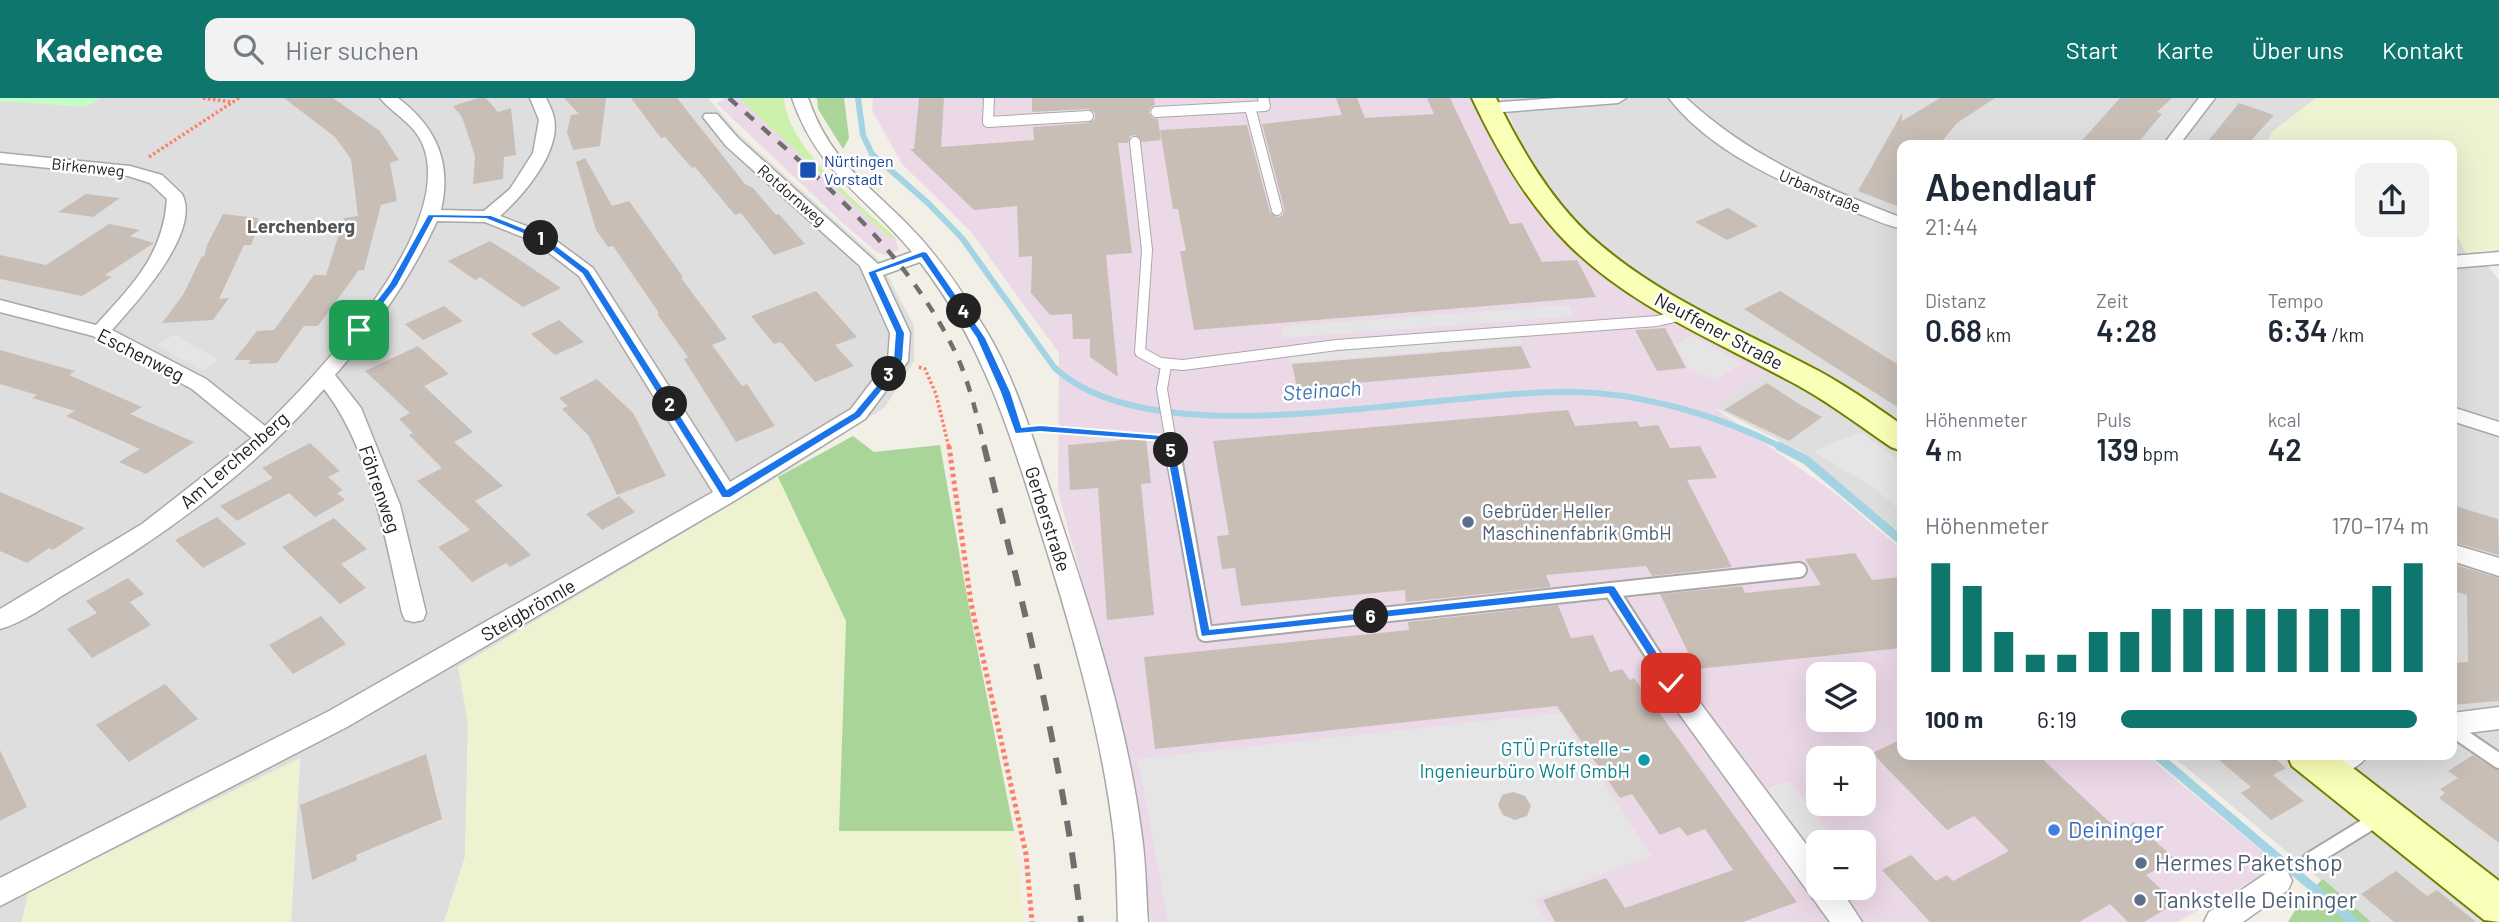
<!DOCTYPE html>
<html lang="de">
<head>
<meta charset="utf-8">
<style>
  :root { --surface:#fff; --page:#f2f2f3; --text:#1f2937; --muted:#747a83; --accent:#0f766e }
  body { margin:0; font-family:Barlow,sans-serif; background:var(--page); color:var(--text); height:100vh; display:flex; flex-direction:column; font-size:26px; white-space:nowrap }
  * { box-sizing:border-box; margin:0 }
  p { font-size:23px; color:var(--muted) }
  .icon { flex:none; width:38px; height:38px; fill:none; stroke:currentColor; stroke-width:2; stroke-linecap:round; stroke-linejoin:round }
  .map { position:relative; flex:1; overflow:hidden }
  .details { position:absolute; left:1897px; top:42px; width:560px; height:620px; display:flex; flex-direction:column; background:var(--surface); border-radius:14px; box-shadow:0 7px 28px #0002 }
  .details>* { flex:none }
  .controls { position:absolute; left:1806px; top:564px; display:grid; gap:14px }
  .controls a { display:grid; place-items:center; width:70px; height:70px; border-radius:14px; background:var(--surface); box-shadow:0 7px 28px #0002; font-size:35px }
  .pin { position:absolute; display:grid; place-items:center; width:60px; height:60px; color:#fff; margin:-30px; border-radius:14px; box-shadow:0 4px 10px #0006 }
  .km { position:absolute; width:35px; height:35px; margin:-18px; border-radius:50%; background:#222; color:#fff; font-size:19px; line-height:35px; text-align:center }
  .round { display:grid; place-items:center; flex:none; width:74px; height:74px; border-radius:14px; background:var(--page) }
  .overview { display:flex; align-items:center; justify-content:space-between; height:119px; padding:0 28px }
  h1 { font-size:38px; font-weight:600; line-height:52px }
  .figures { display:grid; grid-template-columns:repeat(3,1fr); gap:10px; height:119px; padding:7px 28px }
  .figures div { display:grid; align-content:center }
  .figures b { font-size:30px; font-weight:600 }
  .figures small { font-size:19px; font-weight:400 }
  .figures p { font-size:19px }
  .chart { height:196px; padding:14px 28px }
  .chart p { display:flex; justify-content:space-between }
  .chart svg { width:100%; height:126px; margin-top:7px; stroke:var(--accent); stroke-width:6 }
  ul { padding:0 28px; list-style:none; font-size:23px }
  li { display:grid; grid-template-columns:112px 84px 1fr; align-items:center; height:52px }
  li i { height:18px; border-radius:9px; background:var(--accent) }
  header { display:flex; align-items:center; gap:42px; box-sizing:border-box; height:98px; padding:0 35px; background:var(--accent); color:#fff }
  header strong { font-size:33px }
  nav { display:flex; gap:38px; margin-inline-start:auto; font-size:24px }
  .search { width:490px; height:63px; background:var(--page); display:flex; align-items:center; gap:18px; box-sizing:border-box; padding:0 24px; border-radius:14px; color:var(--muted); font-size:26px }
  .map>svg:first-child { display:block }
  .residential { fill:#dfdede }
  .industrial { fill:#ecd9e8; fill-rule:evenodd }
  .farmland { fill:#eff2d1 }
  .grass { fill:#cbf0a9 }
  .forest { fill:#a9d598 }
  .park { fill:#c2fec8 }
  .parking { fill:#e5e5e5 }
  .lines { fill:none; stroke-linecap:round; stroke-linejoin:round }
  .stream-far1 { stroke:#a4d4e3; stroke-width:6 }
  .stream { stroke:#a4d4e3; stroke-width:9 }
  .building { fill:#c8beb6 }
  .lane-far1-casing { stroke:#a8a8a8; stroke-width:12 }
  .lane-casing { stroke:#a8a8a8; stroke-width:18 }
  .street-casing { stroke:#a8a8a8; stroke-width:3 }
  .secondary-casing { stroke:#708000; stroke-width:4 }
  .path-far1 { stroke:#ff7e6b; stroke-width:3.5; stroke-dasharray:2.5 2.5; stroke-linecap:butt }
  .path { stroke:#ff7e6b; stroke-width:5; stroke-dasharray:3.5 3.5; stroke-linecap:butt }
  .lane-far1 { stroke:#fff; stroke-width:10 }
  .lane { stroke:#fff; stroke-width:14 }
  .street { fill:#fff; fill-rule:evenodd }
  .secondary { fill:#faffb8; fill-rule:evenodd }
  .rail-far1 { stroke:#6f6f6f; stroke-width:4.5; stroke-dasharray:11 11; stroke-linecap:butt }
  .rail { stroke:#6f6f6f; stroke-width:6; stroke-dasharray:16 16; stroke-linecap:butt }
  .route { fill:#1a73e8; stroke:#fff; stroke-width:2 }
  .transit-dot { fill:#1a4fb4; stroke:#fff; stroke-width:2.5 }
  .service-dot { fill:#5c6f8a; stroke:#fff; stroke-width:2.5 }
  .culture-dot { fill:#0f9aa8; stroke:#fff; stroke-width:2.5 }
  .shop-dot { fill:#3f7fe0; stroke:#fff; stroke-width:2.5 }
  .labels { text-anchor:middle; stroke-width:5; stroke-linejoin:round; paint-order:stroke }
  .far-transit-label { font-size:16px; fill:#164399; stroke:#fff; text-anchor:start }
  .far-street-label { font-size:16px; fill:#212121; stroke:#fff }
  .far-quarter-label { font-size:19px; font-weight:bold; fill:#545454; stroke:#fff }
  .street-label { font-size:19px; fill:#212121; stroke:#fff }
  .service-label { font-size:19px; fill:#4e5e75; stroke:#fff; text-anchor:start }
  .culture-label { font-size:19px; fill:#0d838f; stroke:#fff; text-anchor:end }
  .water-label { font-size:21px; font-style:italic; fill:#4078b2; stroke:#fff }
  .near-shop-label { font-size:23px; fill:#366cbe; stroke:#fff; text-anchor:start }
  .near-service-label { font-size:23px; fill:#4e5e75; stroke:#fff; text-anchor:start }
</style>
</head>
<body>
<header>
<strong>Kadence</strong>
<div class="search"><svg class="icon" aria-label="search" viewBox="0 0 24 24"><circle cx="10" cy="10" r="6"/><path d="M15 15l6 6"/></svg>Hier suchen</div>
<nav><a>Start</a><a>Karte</a><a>Über uns</a><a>Kontakt</a></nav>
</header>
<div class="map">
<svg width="2499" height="824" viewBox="0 0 2499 824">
  <rect width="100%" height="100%" fill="#f2efe7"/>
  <g class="residential">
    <path d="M0,0H708L738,35L880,163L914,228V263L885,309L778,379L459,569L468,626L465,759L444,824H291L300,660L29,794L22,824H0Z"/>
    <path d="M1501,0H2319L2267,47H1902V436L1802,354L1714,309L1787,261L1655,191L1591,140L1556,104L1536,77Z"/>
    <path d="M2452,123L2499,182V824H2371L2170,656H2452Z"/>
  </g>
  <g class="industrial">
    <path d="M723,0H739L891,141L895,139L899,152L885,157L877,154L846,128L716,5L724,2Z"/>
    <path d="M873,0H1471L1511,77L1533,109L1568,147L1602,174L1772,271L1715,310L1836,396L1902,452V656H2145L2280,768L2177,824H1151L1106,572L1058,393L1059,255L971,134L902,66L872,12ZM1818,576H1864V621H1818ZM1818,660H1864V705H1818ZM1818,744H1864V789H1818Z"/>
  </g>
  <g class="farmland">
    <path d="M2316,0H2499V149L2466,156L2452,127V47H2265L2273,33Z"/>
    <path d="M778,379L846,523L840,733H1014L1024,824H444L465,759L468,626L458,569Z"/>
    <path d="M300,660L291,824H22L28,794Z"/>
  </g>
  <path class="grass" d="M739,0H784C788,52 859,105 895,139L891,141Z"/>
  <g class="forest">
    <path d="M817,0H844L849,40L843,51L818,11Z"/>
    <path d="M853,338L874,354L940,347L970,515L1014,733H839L846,523L778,379Z"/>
    <path d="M2323,781L2371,824H2288L2304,798Z"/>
  </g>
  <path class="park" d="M0,0H101L86,9L0,3Z"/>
  <g class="parking">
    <path d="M1569,207L1574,218L1284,240L1282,228Z"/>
    <path d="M174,237L220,262L202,272L156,247Z"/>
    <path d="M1519,237L1523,246L1290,265L1288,256Z"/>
    <path d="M1692,237L1742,266L1714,282L1688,270L1675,247Z"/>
    <path d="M1860,334L1902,365V414L1874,390L1813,353Z"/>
    <path d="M1577,613L1584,625L1569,632L1652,758L1534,801L1546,824H1168L1138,661Z"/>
    <path d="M1789,683L1836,744H1818V758L1816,759L1765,691Z"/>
  </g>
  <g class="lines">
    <path class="stream-far1" d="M858,0L863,37L872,56L928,105L962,140L1054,269C1157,368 1457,284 1595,295C1659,300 1726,321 1783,350"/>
    <g class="stream">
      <path d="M1779,348L1806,362L1902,443"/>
      <path d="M2155,656L2354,824"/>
    </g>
  </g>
  <g class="building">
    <path d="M284,0H333L380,33L399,62L390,65L397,103L381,107L364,172H359L318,228H304L277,265L248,266L251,262H234L257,233L274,232L314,177H326L344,120L358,118L351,61L335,39Z"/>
    <path d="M478,0H486L498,14L511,10L516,57L504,59L503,81L473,86L475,58L462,19L453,8Z"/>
    <path d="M564,0H606L600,48L573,52L567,34L571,17L579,16Z"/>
    <path d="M631,0H677L745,86L753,90L776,117L779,116L805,146L774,157L741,115L735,117L695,69L692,70L665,39L661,40Z"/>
    <path d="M919,0H944L941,49L1034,42L1033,29L1088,25L1095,21V15L1088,11L1032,14V0H1154L1155,7L1150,10L1149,15L1152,20L1158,21L1161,42L1142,44L1135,37L1130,38L1128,45H1118L1132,155L1106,157L1118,279L1090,259V241H1073L1072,216L1050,217L1031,195L1032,158L1019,159L1017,108L974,112L910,51H914Z"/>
    <path d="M1336,0H1357L1365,20L1434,16L1427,0H1450L1510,126L1522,125L1542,164L1577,162L1596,199L1194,232L1180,153H1186L1178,111H1173L1160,32L1247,27L1270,114L1278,119L1283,117L1284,110L1262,26L1342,17Z"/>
    <path d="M1940,0H1995L1957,25L1939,47H1902V110L1858,93L1902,15V23Z"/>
    <path d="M2120,0H2172L2157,14L2162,16L2136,47H2078Z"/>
    <path d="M2239,5L2274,17L2247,47H2205Z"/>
    <path d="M585,60L612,108L629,103L683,179L681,180L727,241L712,247L742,288L747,286L775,328L736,344L684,261L688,259L657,216L659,215L613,148L608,149L596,132L576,64Z"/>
    <path d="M86,96L120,100L93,119L58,114Z"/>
    <path d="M1728,110L1758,128L1727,142L1695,124Z"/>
    <path d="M223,116L258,120L257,133L251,147H244L219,201L229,200L213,222L162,225L183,197L202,158L204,159L207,147Z"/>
    <path d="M109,126L140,132L130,138L154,145L105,177L112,179L82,198L0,181V157L46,167Z"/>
    <path d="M490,143L517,160L561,190L523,209L480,179L475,182L448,163Z"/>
    <path d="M816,193L857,239L835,247L854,268L815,284L781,244L774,246L751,218Z"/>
    <path d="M1780,193L1902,269V312L1744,211Z"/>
    <path d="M444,208L463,223L423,242L405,226Z"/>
    <path d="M559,222L584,244L555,257L531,236Z"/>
    <path d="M1665,230L1686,270L1657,273L1635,232Z"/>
    <path d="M418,248L449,276L424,288L473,334L454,344L503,388L475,403L531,457L510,469L506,465L472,484L438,449L470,432L417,383L442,370L409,337L413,335L399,321L410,315L365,273Z"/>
    <path d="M1521,248L1531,270L1297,290L1292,266Z"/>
    <path d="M0,252L75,273L69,277L142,309L130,316L194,344L146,376L119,364L140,351L66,318L75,313L32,300L37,297L0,286Z"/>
    <path d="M597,281L633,315L666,378L617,397L589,338L562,311L568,308L559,300Z"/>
    <path d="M1767,285L1799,306L1822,319L1789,343L1724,312Z"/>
    <path d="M1568,312L1575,328L1637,323L1640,329L1658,327L1670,350L1700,348L1717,380L1687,382L1732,469L1652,478L1646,468L1546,477L1551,489L1406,504L1405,492L1241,508L1235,470L1222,471L1217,438L1229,437L1213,343Z"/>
    <path d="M1146,340L1151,385L1141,386L1154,517L1107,522L1098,390L1070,392L1068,347Z"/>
    <path d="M310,345L340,373L328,379L343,392L337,395L345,402L315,419L289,395L237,423L220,408L273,380L262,370Z"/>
    <path d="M0,394L85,430L53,452L49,450L27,465L0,453Z"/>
    <path d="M619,398L635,414L602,432L586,416Z"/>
    <path d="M2452,407L2498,421L2499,457L2452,444Z"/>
    <path d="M217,419L246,446L203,470L175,442Z"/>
    <path d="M334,420L367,451L341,466L366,490L340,506L282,449Z"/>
    <path d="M1855,455L1872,482L1902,479V550L1696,571L1660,496L1742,488L1745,495L1821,487L1805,461Z"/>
    <path d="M2452,466L2499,480V603L2452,607V565L2468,564L2467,497L2452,493Z"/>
    <path d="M128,480L144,496L130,504L151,527L92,560L67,531L97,515L86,503Z"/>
    <path d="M1558,507L1571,540L1593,537L1610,574L1622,571L1630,582L1634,580L1797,804L1743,824H1555L1543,802L1606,780L1625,810L1733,772L1705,731L1687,738L1680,729L1660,737L1632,696L1620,700L1557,608L1155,651L1144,559L1409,532L1408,524Z"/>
    <path d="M321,518L346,546L293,576L269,547Z"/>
    <path d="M165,586L198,621L129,664L96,627Z"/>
    <path d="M1902,641V656H2037L2119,733L2134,724L2175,761L2146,777L2176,805L2144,824H2128L2110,806L2079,824H1930L1882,772L1911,757L1936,783L1947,777L1953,783L2009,753L1974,718L1947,732L1872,655Z"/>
    <path d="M0,652L27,709L0,723Z"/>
    <path d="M426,656L442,721L356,757L357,762L312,782L300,707Z"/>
    <path d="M2212,656H2270L2286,670L2273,677L2304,703L2271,722L2241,695L2251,689Z"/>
    <path d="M2473,657L2499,673V745L2439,700L2445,695L2440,691L2458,680L2448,673Z"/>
    <path d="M1513,694L1525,698L1531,708L1527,718L1515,722L1503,717L1498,707L1502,697Z"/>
    <path d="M2396,773L2427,798L2437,792L2476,824H2394L2361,796Z"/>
  </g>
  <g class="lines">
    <g class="lane-far1-casing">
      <g id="lane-far1">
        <path d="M989,0L988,24L1088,18"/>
        <path d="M1250,9L1277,112"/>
        <path d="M1156,14L1265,8L1263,0"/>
        <path d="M1135,44L1147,152L1140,254L1160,265L1183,267L1337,247L1657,223L1683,217"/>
        <path d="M1166,268L1162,291L1172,350"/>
      </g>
    </g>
    <g class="lane-casing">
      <g id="lane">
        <path d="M1172,348L1205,536L1611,492L1671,585"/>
        <path d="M1611,492L1799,472"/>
        <path d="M2452,631L2499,663"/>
        <path d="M2310,762L2380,719"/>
      </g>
    </g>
    <g class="street-casing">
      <g id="street">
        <path d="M380,0H398C436,29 452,64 441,112L484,113L510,91L533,55L539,22L530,0H546C549,6 553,14 554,20C561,54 523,98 500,118L547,136L593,170L730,384L851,311L888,262L890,235L860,168L726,48L703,19L705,16H717L738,40L878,166L912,154C866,98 817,74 792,0H808C830,63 864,82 908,127C938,157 962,193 984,229C1015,279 1031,336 1050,391C1088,503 1127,621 1142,739C1146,767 1146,796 1148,824H1118C1117,796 1117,767 1114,739C1102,636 1072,533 1041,434C1010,335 984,247 920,164L883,177L910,235L908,263L865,321L734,403L347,629L0,808V780L329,613L713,394L579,178L535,144L485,124L437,123C411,179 376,230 335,277L361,310L400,407L426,515L423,522L414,524L405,522L402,515C386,443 370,350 324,291C253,373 164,439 70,493C48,506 25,524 0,531V511L142,426L252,340L192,291L93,238L0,214V202L96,227C132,187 163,158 167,101L150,85L128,78L0,65V55L130,68L162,77L182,96C202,134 135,206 112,232L206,281L265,328C320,274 456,130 423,47C414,25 394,17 380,0Z"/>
        <path d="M1556,0H1626L1618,5L1489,15L1481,10L1489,5Z"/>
        <path d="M1669,0H1686C1751,60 1821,88 1902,120V131C1885,127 1868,119 1852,113C1789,88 1711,55 1669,0Z"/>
        <path d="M2199,0H2215L2179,47H2163Z"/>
        <path d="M2499,154V166L2452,170V158Z"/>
        <path d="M2452,309L2499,324V338L2452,323Z"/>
        <path d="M2452,446L2499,460V478L2452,463Z"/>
        <path d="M1671,575L1680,578L1818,762V789H1839L1862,824H1830L1662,592L1658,585L1662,578Z"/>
        <path d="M2499,609V631L2452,637V615Z"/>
        <path d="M2329,656H2368C2361,671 2330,684 2314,679L2310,671L2314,663Z"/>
        <path d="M2278,770L2288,774L2292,783L2288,792L2243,824H2204L2209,814L2268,774Z"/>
      </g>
    </g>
    <g class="secondary-casing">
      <g id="secondary">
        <path d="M1472,0H1496C1520,49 1548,98 1588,136C1652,195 1732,228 1807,267C1841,284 1872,306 1902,327V353L1891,349C1856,325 1822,299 1784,280C1710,240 1629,207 1568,146C1527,105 1497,53 1472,0Z"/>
        <path d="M2287,656H2335L2499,783V824L2484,822L2292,668Z"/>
      </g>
    </g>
    <g class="path-far1">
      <path d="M203,0L232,4"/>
      <path d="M149,59L239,0"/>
      <path d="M919,269L925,271L936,296L949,350"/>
      <path d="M1044,331L1154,339"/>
    </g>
    <path class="path" d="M949,348L971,505L1026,756L1032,824"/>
    <use href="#lane-far1" class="lane-far1"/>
    <use href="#lane" class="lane"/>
    <use href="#street" class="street"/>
    <use href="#secondary" class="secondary"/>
    <path class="rail-far1" d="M729,0C815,77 907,151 957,258C970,287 977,319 985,350"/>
    <path class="rail" d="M984,348C1023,506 1063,662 1081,824"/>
  </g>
  <path class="route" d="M428,116L491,117L544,138L589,172L727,391L854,314L880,283L893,262L895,235L867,174L923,153L927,154L986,240L1011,294L1022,329L1040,327L1173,338L1210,531L1611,487L1615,488L1677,585L1671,590L1667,588L1608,496L1201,539L1164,343L1040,334L1015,336L1000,294L976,240L921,160L877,175L905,235L903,262L887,287L861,319L730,400H722L582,176L538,142L486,121L434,120L398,187L362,234H355V230L389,186Z"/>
  <rect class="transit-dot" x="799" y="63" width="18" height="18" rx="3.5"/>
  <g class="service-dot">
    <circle cx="1468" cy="424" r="7"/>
    <circle cx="2141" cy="765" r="7"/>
    <circle cx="2140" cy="802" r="7"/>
  </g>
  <circle class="culture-dot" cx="1644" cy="662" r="7"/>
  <circle class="shop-dot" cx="2054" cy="732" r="7"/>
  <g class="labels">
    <g class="far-transit-label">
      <text x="824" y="69">Nürtingen<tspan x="824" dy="18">Vorstadt</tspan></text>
    </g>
    <g class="far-street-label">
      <text transform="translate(88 69) rotate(6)" y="6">Birkenweg</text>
      <text transform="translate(1820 93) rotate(23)" y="6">Urbanstraße</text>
      <text transform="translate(792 97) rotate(41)" y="6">Rotdornweg</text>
    </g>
    <g class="far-quarter-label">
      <text x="301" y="135">Lerchenberg</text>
    </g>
    <g class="street-label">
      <text transform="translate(1719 233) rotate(28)" y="7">Neuffener Straße</text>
      <text transform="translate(141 257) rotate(27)" y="7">Eschenweg</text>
      <text transform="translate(234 362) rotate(-41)" y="7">Am Lerchenberg</text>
      <text transform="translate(380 391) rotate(71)" y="7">Föhrenweg</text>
      <text transform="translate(1048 421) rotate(72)" y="7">Gerberstraße</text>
      <text transform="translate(528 512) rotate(-30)" y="7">Steigbrönnle</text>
    </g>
    <g class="service-label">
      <text x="1482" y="420">Gebrüder Heller<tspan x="1482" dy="22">Maschinenfabrik GmbH</tspan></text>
    </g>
    <g class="culture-label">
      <text x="1630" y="658">GTÜ Prüfstelle -<tspan x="1630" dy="22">Ingenieurbüro Wolf GmbH</tspan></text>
    </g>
    <g class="water-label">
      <text transform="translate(1322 293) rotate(-4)" y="7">Steinach</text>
    </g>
    <g class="near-shop-label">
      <text x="2068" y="740">Deininger</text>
    </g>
    <g class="near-service-label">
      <text x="2155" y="773">Hermes Paketshop</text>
      <text x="2154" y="810">Tankstelle Deininger</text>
    </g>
  </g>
</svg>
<div class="controls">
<a><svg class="icon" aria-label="layers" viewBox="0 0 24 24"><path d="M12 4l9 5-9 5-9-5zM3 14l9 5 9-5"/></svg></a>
<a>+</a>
<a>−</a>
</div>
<div class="pin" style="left:359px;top:232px;background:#1e9e55"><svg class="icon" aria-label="arrive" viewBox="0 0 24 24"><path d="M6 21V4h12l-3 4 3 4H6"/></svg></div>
<div class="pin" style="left:1671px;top:585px;background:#d93025"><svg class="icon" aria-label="check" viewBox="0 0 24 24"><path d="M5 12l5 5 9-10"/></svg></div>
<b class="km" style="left:541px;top:140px">1</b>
<b class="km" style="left:670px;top:306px">2</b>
<b class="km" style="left:889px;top:276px">3</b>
<b class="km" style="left:964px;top:213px">4</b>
<b class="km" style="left:1171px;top:352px">5</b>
<b class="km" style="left:1371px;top:518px">6</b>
<section class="details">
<div class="overview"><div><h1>Abendlauf</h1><p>21:44</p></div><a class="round"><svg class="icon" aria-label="share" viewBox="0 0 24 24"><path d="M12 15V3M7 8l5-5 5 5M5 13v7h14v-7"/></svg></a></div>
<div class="figures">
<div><p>Distanz</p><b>0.68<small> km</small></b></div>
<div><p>Zeit</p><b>4:28</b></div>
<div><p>Tempo</p><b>6:34<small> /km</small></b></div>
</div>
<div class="figures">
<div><p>Höhenmeter</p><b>4<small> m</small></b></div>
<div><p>Puls</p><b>139<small> bpm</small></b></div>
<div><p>kcal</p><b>42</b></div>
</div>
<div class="chart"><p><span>Höhenmeter</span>170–174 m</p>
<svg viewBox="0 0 160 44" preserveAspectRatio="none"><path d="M5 44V6M15 44V14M25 44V30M35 44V38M45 44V38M55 44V30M65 44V30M75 44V22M85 44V22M95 44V22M105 44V22M115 44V22M125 44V22M135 44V22M145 44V14M155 44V6"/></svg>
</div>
<ul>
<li><b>100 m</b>6:19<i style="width:96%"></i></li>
</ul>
</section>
</div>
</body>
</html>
